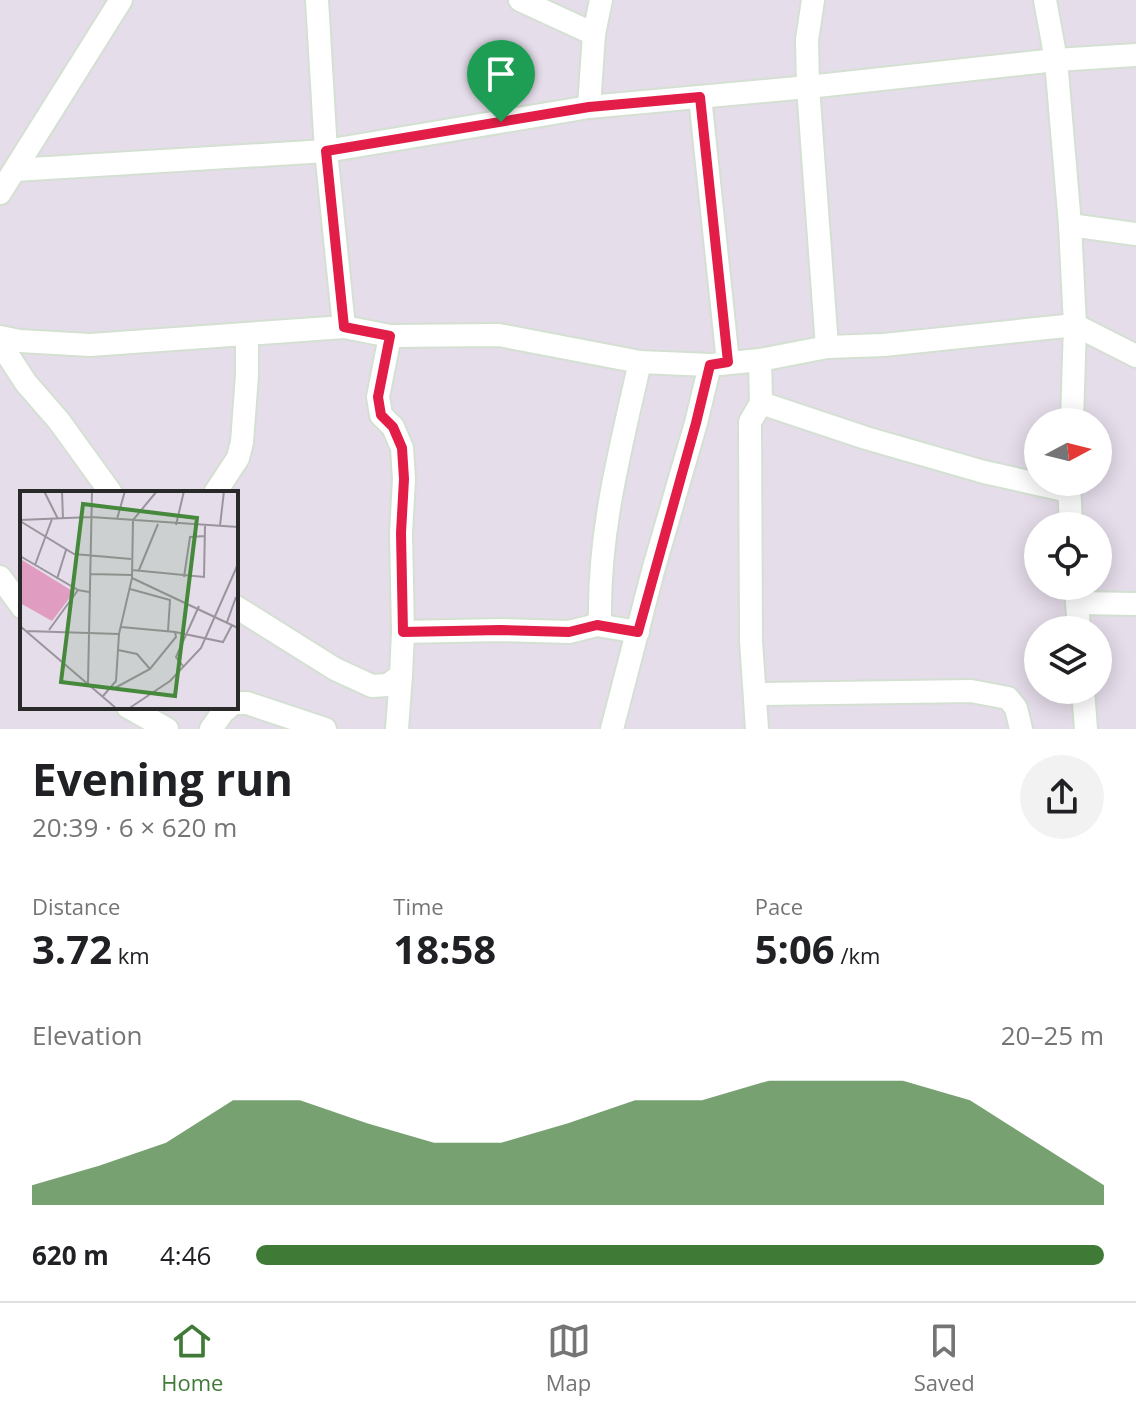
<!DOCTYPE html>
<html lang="en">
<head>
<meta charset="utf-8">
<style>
  :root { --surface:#fff; --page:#f2f2f2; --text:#202124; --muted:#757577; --line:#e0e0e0; --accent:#3f7a37 }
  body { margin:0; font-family:"Open Sans",sans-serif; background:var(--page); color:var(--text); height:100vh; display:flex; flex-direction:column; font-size:30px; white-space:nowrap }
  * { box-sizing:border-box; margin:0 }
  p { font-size:26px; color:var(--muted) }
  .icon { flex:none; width:44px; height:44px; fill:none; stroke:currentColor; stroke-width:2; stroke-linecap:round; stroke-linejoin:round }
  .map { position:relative; height:729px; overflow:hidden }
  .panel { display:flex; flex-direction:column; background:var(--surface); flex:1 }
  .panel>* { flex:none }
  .needle { width:52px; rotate:83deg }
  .buttons { position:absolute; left:1024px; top:408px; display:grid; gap:16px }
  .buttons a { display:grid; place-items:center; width:88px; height:88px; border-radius:50%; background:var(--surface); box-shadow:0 4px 20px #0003; font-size:40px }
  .pin { position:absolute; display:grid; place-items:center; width:68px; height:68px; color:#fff; margin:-82px -34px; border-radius:50% 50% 50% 0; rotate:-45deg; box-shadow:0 0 8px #0007 }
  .pin .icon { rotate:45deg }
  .round { display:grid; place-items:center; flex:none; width:84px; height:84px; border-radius:42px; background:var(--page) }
  .headline { display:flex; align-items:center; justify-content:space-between; height:136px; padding:0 32px }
  h1 { font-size:44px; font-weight:700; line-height:60px }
  .stats { display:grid; grid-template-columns:repeat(3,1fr); gap:12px; height:136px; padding:8px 32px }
  .stats div { display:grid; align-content:center }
  .stats b { font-size:40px; font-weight:700 }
  .stats small { font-size:22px; font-weight:400 }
  .stats p { font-size:22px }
  .chart { height:224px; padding:16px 32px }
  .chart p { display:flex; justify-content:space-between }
  .chart svg { width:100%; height:144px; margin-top:8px; fill:var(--accent); opacity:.7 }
  ul { padding:0 32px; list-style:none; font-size:26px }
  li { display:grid; grid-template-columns:128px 96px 1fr; align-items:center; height:60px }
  li i { height:20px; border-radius:10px; background:var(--accent) }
  .menu { display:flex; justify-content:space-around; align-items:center; height:112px; border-top:2px solid var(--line); background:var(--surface); font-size:22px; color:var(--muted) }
  .menu a { display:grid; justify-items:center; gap:4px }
  .menu .selected { color:var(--accent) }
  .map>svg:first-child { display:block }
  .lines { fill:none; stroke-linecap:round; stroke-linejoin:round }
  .street-casing { stroke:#d4e0d2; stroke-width:26 }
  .street { stroke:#fff; stroke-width:22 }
  .route-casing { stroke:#fff; stroke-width:16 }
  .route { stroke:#e11d48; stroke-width:10 }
  .inset-road { fill:none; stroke:#9a959d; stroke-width:2 }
  .view { fill:#46883c; fill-opacity:0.15; stroke:#46883c; stroke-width:4 }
  .inset-edge { fill:none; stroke:#292929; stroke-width:4 }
</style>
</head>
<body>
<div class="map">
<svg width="1136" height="729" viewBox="0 0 1136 729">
  <rect width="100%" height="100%" fill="#e5ddea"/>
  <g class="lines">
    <g class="street-casing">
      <g id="street">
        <path d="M317,0L326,151L344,327"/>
        <path d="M520,0L594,34L589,107"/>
        <path d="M813,0L807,40L808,87L827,347"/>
        <path d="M1045,0L1056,60L1070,225L1075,325L1072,422"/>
        <path d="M594,34L601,0"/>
        <path d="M700,97L728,362"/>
        <path d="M15,170L326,151L589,107L808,87L1056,60L1136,55"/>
        <path d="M0,193L121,0"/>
        <path d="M1070,225L1136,234"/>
        <path d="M0,337L20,341L90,345L344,327L390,336L499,335L640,362L710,365L760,360L827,347L884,345L1075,325L1136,356"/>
        <path d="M0,343L26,383L59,421L111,493"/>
        <path d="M761,403L866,438L984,472L1069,491"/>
        <path d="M1069,482L1071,526"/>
        <path d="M215,493L238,458L242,442L247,375V334"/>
        <path d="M0,577L22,607"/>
        <path d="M1076,586L1079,630"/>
        <path d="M1077,603L1136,604"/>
        <path d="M236,607L335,669L372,686L388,685L401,675L403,632L401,533L404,479L402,448L393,427L381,415L378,397L390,336"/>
        <path d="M597,625L638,632"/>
        <path d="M403,632L500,630L569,632L597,625L600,615C599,529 621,446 640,362"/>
        <path d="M1083,690L1086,729"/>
        <path d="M755,694L971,691L1008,698L1016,708L1021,729"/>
        <path d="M236,703H247L325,729"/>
        <path d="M128,707L167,729"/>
        <path d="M211,729L223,712L229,707"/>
        <path d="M397,729L401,675"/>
        <path d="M612,729L653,571L696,423L710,365"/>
        <path d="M757,729L751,641L750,422L761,403L760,360"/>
      </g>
    </g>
    <use href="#street" class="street"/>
  </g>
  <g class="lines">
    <g class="route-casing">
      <path id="route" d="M700,97L728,362L710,365L696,423L638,632L597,625L569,632L500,630L403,632L401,533L404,479L402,448L393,427L381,415L378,397L390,336L344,327L326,151L589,107Z"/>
    </g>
    <use href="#route" class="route"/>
  </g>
  <g transform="translate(20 491)">
    <rect width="218" height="218" fill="#e5ddea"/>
    <path d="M2,69L54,101L32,130L0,112Z" fill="#e19cc1"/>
    <path class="inset-road" d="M24,0L38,28M42,0L43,28M97,28L105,0M0,29L71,26L218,36M0,30L54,63L111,68M156,34L164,0M200,35L204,0M0,65L58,99M15,74L32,28M112,79L184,86L185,35M119,79L138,33M70,83L112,84M164,86L170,46L185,45M112,87L218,137M37,88L46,59M110,98L150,109L148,140M207,131L216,106M0,135L97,218M29,139L58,99L69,101M6,140L99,143M155,141L203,151L212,134M98,159L117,163L130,178M163,175L156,166L179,115M68,192L72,0M93,198L130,178L156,146L155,141L101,136M83,205L96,190L99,143L112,87L113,29L137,0M108,218L150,190L181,157L218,73"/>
    <path class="view" d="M63,13L177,27L155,205L41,191Z"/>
    <rect width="218" height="218" class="inset-edge"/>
  </g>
</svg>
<div class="buttons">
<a><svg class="needle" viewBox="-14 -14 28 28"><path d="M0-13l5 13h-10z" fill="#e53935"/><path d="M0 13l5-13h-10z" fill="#757577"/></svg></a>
<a><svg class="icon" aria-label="locate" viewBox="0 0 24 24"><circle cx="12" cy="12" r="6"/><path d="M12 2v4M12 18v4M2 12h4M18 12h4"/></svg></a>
<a><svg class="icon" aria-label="layers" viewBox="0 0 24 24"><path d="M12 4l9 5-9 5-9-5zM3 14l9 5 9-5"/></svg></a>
</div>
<div class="pin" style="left:501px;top:122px;background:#1e9e55"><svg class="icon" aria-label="arrive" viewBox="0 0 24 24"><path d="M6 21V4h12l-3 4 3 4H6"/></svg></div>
</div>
<section class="panel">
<div class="headline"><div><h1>Evening run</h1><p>20:39 · 6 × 620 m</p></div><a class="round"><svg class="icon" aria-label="share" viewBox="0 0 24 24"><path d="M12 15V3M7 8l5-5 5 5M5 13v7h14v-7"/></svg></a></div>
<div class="stats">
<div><p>Distance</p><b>3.72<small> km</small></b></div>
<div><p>Time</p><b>18:58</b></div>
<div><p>Pace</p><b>5:06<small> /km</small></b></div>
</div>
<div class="chart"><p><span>Elevation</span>20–25 m</p>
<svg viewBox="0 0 160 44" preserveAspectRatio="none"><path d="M0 44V38L10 32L20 25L30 12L40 12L50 19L60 25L70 25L80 19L90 12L100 12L110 6L120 6L130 6L140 12L150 25L160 38V44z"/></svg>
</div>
<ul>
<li><b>620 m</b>4:46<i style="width:100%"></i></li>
</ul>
</section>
<nav class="menu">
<a class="selected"><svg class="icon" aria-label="home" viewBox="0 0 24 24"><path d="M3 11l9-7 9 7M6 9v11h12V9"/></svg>Home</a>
<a><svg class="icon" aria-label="map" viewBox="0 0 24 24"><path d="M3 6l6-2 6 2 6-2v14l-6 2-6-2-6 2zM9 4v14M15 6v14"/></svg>Map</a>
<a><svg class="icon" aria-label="saved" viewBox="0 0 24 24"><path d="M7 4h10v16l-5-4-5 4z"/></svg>Saved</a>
</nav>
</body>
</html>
